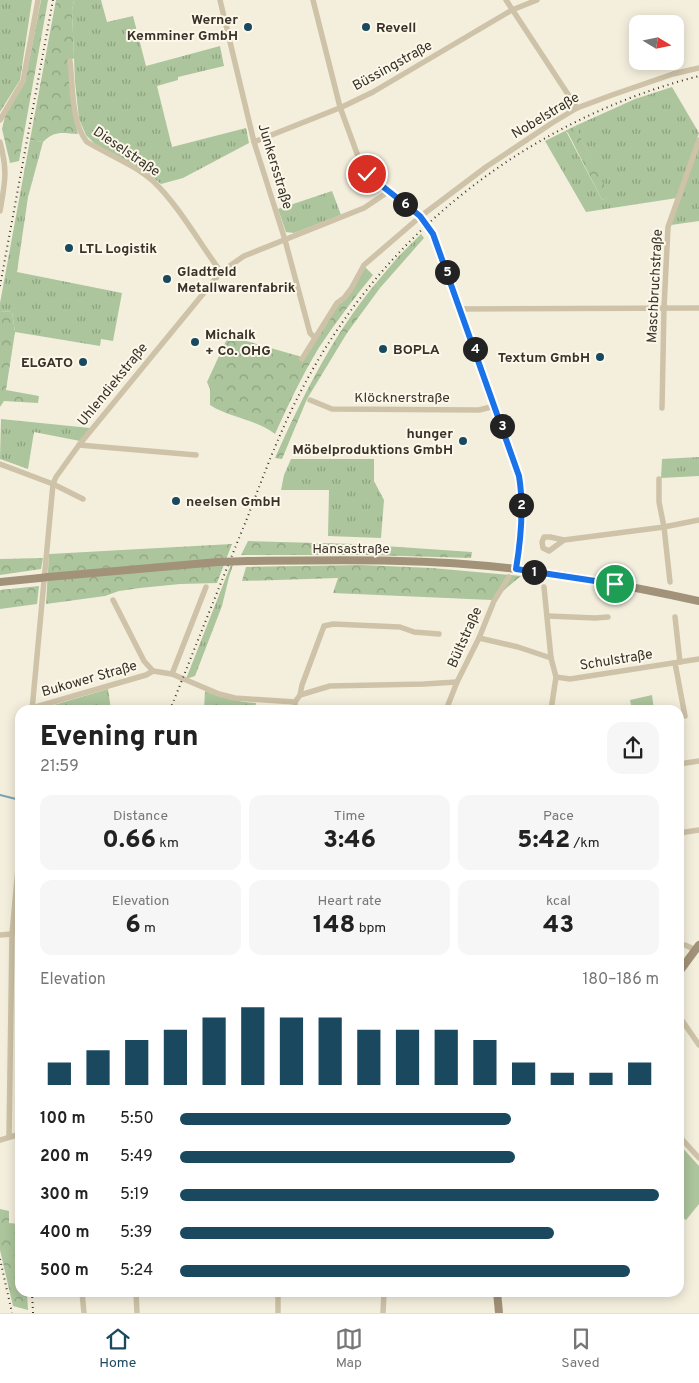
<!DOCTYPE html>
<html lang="en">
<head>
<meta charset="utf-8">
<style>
  :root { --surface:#fff; --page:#f6f6f6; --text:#222; --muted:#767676; --line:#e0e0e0; --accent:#1a495f }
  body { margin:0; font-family:Overpass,sans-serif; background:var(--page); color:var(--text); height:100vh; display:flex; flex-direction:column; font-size:19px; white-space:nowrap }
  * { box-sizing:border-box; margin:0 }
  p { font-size:16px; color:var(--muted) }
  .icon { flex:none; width:28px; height:28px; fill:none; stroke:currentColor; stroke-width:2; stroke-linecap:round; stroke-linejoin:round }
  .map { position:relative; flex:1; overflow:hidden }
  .panel { position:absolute; left:15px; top:705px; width:669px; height:592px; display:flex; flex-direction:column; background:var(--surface); border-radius:15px; box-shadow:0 2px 12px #0003 }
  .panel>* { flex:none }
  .needle { width:32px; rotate:100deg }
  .controls { position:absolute; left:629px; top:15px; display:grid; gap:10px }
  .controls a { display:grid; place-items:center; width:55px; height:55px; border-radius:10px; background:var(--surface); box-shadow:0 2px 12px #0003; font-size:25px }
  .pin { position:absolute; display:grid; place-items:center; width:42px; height:42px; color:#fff; margin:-21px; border:2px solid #fff; border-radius:50%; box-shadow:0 1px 5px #0007 }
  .km { position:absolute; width:25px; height:25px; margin:-12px; border-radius:50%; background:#222; color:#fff; font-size:14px; line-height:25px; text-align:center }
  .round { display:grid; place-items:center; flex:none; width:52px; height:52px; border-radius:15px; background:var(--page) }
  .head { display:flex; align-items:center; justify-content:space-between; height:85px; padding:0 25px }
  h1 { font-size:28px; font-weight:800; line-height:38px }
  .metrics { display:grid; grid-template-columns:repeat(3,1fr); gap:8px; height:85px; padding:5px 25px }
  .metrics div { display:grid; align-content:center; border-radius:12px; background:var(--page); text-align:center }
  .metrics b { font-size:25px; font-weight:800 }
  .metrics small { font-size:14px; font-weight:400 }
  .metrics p { font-size:14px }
  .chart { height:140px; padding:10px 25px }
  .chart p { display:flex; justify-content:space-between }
  .chart svg { width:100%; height:90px; margin-top:5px; stroke:var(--accent); stroke-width:6 }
  ul { padding:0 25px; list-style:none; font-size:16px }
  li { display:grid; grid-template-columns:80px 60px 1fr; align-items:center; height:38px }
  li i { height:12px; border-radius:6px; background:var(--accent) }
  .tab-bar { display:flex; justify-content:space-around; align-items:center; height:70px; border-top:1px solid var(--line); background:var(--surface); font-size:14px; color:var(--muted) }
  .tab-bar a { display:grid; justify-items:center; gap:2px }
  .tab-bar .active { color:var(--accent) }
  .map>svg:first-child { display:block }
  .grass { fill:url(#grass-tufts) }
  .forest { fill:url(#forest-crowns) }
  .pitch { fill:#acc59c }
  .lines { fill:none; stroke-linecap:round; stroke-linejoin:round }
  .stream { stroke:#7aa2b4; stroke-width:2 }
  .street { stroke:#cec3a8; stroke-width:5.5 }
  .secondary { stroke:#a29279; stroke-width:8 }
  .rail { stroke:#3a3229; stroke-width:2; stroke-dasharray:1 4; stroke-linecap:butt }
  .secondary-bridge { stroke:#a29279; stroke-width:8 }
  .route-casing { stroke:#fff; stroke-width:10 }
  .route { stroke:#1a73e8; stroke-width:6 }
  .poi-dot { fill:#1a495f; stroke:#fbf8ea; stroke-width:2 }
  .labels { text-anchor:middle; stroke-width:4; stroke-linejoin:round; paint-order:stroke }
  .poi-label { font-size:14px; font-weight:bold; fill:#3a3229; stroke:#fbf8ea; text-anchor:start }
  .street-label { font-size:14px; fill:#3a3229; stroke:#fbf8ea }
</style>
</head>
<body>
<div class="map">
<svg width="699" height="1313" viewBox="0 0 699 1313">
  <defs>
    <pattern id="grass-tufts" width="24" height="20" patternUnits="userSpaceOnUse" patternTransform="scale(1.25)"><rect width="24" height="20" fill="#acc59c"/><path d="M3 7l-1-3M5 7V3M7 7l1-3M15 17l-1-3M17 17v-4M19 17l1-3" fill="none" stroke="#8da17f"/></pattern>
    <pattern id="forest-crowns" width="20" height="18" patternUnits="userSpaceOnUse" patternTransform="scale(1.25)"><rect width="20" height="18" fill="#acc59c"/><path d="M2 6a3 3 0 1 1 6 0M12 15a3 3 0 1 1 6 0" fill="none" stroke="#8da17f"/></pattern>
  </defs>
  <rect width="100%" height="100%" fill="#f4efdd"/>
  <g class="grass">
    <path d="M0,0H32L20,80L0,112Z"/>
    <path d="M74,0H101L107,22L133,16L146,66L220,46L224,66L178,77V80L157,86L172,147L246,128L249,143L183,178L161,184L146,172L95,144L86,135L79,119L75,82L72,11Z"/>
    <path d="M672,87L699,133L677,198L586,212L545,141L565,131L567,133L602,200L609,197L575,126L635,99Z"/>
    <path d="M30,140L43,142L28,197L17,272L122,293L113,341L101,339L100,346L15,332L12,312L0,311V303Z"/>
    <path d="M699,146V221L671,225Z"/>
    <path d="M332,191L341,215L294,233L286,232L278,209Z"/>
    <path d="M421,234L424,238L380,288L376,283L398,257Z"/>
    <path d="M1,419L90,428L80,441L34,432L28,469L0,459Z"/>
    <path d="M699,457V476L661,478L662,459Z"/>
    <path d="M291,459H374V481L384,500L381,538L328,536L329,490H281L284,475Z"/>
    <path d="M232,562H234L229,577L222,606L195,676L186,679Z"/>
    <path d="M108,689L111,710H37Z"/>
    <path d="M205,691C222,698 238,702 256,703L255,710H204Z"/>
  </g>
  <g class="forest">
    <path d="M41,0H48L19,161L10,163L2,129L5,116L25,82Z"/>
    <path d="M56,0H74L72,11L74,58L69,62L75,121L78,134C62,133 55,130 43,142L30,140Z"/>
    <path d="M575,126L610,197L602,200L568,133L565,131Z"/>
    <path d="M365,267L373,275C354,298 335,323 318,349C302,376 288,405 275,434C256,419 230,418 210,405V389L207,382L231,330L239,333L243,340L302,357Z"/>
    <path d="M376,283L380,288L347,333L307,399L282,459L275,458C303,396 332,336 376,283Z"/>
    <path d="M0,311L12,312L15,332L6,390L39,396L38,403L4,401L0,407Z"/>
    <path d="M248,541L355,544L472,552L471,558L368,555H241Z"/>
    <path d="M232,544L217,583L180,584L140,588L119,591L105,596L46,604L49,554Z"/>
    <path d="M43,558L41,569L0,575V559Z"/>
    <path d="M361,565L432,568L521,576L492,600L333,593L338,578L242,581L246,567Z"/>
    <path d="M39,586L37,604L0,609V590Z"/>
    <path d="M0,1209L9,1211V1223L20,1224V1292L27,1293L28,1310L13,1306L0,1250Z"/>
  </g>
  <g class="pitch">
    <path d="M652,695L654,710H632L630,700Z"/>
    <path d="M679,1144L699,1166V1204L686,1220L679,1215Z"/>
  </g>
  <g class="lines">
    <path class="stream" d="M0,795L20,800"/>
    <g class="street">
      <path d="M220,0L254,142L285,240L310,333L314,337"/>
      <path d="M313,0L340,107L359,159L367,173L421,216L431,229L519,476L521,489V542L516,569"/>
      <path d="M506,0L577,108"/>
      <path d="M70,61C73,86 71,123 87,142C109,155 135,165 154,182C179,206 200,244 221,272"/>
      <path d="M0,120L23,81L38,0"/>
      <path d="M0,142C8,172 5,182 0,211"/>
      <path d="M254,142L342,107L373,92L512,10L537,0"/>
      <path d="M460,309L699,308"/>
      <path d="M302,359L337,303L344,298L351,289L364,265L421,216L486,167L552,123L577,108L612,95L673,74L699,68"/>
      <path d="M310,400L332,409L479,410L495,406"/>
      <path d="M662,408L664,308L668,227L699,140"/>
      <path d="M79,445L196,455"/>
      <path d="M0,464L53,484L83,499"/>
      <path d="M659,479V502L664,527L670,582"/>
      <path d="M564,540L549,551L543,548L542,542L544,537H550L564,540L664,527L699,520"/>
      <path d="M544,587L551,658L556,677L551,710"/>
      <path d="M113,600L144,661L153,671L172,674L219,694L235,698L295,702"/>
      <path d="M548,616L595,618L608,617"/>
      <path d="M675,617L680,662"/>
      <path d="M479,638L518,647L551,658"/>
      <path d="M675,663L685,716"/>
      <path d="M172,674L206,587"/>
      <path d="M556,677L570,679L699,659"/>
      <path d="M300,695L302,685L324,626L333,624L400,627L414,632L439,634"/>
      <path d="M32,708L146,675L153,671"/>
      <path d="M32,710L53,484L56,477L79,445L221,272L244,256L364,208L388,192"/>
      <path d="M295,710V702L300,695L330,686L424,684L457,682"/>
      <path d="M446,710L457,682L479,638L494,601L509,577"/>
      <path d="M679,764L699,761"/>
      <path d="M679,833L699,830"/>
      <path d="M0,935L12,934"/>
      <path d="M679,945H685L696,950"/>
      <path d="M679,1016L699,1045"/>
      <path d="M679,1136L699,1158"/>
      <path d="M9,1137L12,934L20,847"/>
      <path d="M0,1140L20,1134"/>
      <path d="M82,1292L84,1313"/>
      <path d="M136,1292L137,1313"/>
      <path d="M278,1313V1292"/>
      <path d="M383,1313L384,1292"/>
    </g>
    <g class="secondary">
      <path d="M248,561C337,560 427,558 516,569C577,576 639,588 699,601"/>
      <path d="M48,577L218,562"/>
      <path d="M0,582L40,578"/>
      <path d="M679,972L699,945"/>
      <path d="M497,1292L499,1313"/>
    </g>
    <g class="rail">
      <path d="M0,286L53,0"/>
      <path d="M170,710C196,645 222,580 248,516C264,474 280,431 301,391C382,234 528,120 699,76"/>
      <path d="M0,1259L12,1313"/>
      <path d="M32,1292L33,1313"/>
    </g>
    <g class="secondary-bridge">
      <path d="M218,562L248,561"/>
      <path d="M40,578L48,577"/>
    </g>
  </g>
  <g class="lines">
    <g class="route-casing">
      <path id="route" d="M367,174L420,216L433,234L519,476C524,506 521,539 516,569L615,584"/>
    </g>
    <use href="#route" class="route"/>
  </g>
  <g class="poi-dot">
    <circle cx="248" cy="27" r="5"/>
    <circle cx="366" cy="27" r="5"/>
    <circle cx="69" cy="248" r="5"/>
    <circle cx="167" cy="279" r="5"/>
    <circle cx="195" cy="342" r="5"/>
    <circle cx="383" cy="349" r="5"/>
    <circle cx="600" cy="357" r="5"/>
    <circle cx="83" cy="362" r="5"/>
    <circle cx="463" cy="441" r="5"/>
    <circle cx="176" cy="501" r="5"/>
  </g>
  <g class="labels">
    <g class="poi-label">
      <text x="238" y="24" text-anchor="end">Werner<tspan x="238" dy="16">Kemminer GmbH</tspan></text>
      <text x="376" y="32">Revell</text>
      <text x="79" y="253">LTL Logistik</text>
      <text x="177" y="276">Gladtfeld<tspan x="177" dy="16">Metallwarenfabrik</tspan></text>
      <text x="205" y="339">Michalk<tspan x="205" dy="16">+ Co. OHG</tspan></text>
      <text x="393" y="354">BOPLA</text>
      <text x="590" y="362" text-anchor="end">Textum GmbH</text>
      <text x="73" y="367" text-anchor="end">ELGATO</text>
      <text x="453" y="438" text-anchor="end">hunger<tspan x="453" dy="16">Möbelproduktions GmbH</tspan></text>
      <text x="186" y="506">neelsen GmbH</text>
    </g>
    <g class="street-label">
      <text transform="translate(392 65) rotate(-29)" y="5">Büssingstraße</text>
      <text transform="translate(545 115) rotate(-31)" y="5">Nobelstraße</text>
      <text transform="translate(127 151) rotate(34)" y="5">Dieselstraße</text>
      <text transform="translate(276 166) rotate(73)" y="5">Junkersstraße</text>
      <text transform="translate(654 286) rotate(-87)" y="5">Maschbruchstraße</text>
      <text transform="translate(112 384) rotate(-51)" y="5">Uhlendiekstraße</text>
      <text x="402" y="402">Klöcknerstraße</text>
      <text x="351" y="553">Hansastraße</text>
      <text transform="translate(464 637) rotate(-66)" y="5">Bültstraße</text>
      <text transform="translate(616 659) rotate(-9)" y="5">Schulstraße</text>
      <text transform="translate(89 678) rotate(-16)" y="5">Bukower Straße</text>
    </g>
  </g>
</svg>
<div class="controls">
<a><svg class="needle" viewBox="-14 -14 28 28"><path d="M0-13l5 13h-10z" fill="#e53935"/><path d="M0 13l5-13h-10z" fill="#767676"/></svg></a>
</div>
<div class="pin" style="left:615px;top:584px;background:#1e9e55"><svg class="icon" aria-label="arrive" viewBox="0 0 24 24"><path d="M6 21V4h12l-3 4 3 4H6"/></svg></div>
<div class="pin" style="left:367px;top:174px;background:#d93025"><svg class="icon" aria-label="check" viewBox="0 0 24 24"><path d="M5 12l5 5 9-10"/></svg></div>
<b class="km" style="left:534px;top:572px">1</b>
<b class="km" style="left:521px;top:505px">2</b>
<b class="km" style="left:502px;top:426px">3</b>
<b class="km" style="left:475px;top:349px">4</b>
<b class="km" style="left:447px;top:272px">5</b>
<b class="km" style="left:405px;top:204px">6</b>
<section class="panel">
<div class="head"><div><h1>Evening run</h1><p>21:59</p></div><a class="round"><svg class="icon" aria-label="share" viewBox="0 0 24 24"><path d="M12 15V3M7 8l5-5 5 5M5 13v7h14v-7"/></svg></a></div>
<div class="metrics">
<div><p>Distance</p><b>0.66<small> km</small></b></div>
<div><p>Time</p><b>3:46</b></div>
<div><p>Pace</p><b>5:42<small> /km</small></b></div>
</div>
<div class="metrics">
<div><p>Elevation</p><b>6<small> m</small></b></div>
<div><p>Heart rate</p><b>148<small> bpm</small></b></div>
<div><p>kcal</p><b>43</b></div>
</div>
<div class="chart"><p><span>Elevation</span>180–186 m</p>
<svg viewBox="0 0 160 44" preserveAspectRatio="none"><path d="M5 44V33M15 44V27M25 44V22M35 44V17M45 44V11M55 44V6M65 44V11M75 44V11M85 44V17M95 44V17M105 44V17M115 44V22M125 44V33M135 44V38M145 44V38M155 44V33"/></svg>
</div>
<ul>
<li><b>100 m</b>5:50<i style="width:69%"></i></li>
<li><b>200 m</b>5:49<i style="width:70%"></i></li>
<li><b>300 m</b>5:19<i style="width:100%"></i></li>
<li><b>400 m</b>5:39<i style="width:78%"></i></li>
<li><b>500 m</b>5:24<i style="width:94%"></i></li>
</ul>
</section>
</div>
<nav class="tab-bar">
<a class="active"><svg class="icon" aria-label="home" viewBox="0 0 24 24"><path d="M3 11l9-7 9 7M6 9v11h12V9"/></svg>Home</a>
<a><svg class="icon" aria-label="map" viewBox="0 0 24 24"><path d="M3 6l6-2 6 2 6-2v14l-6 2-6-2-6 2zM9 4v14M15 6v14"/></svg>Map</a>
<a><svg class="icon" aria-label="saved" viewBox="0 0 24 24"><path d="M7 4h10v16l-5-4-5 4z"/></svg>Saved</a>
</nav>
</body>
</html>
